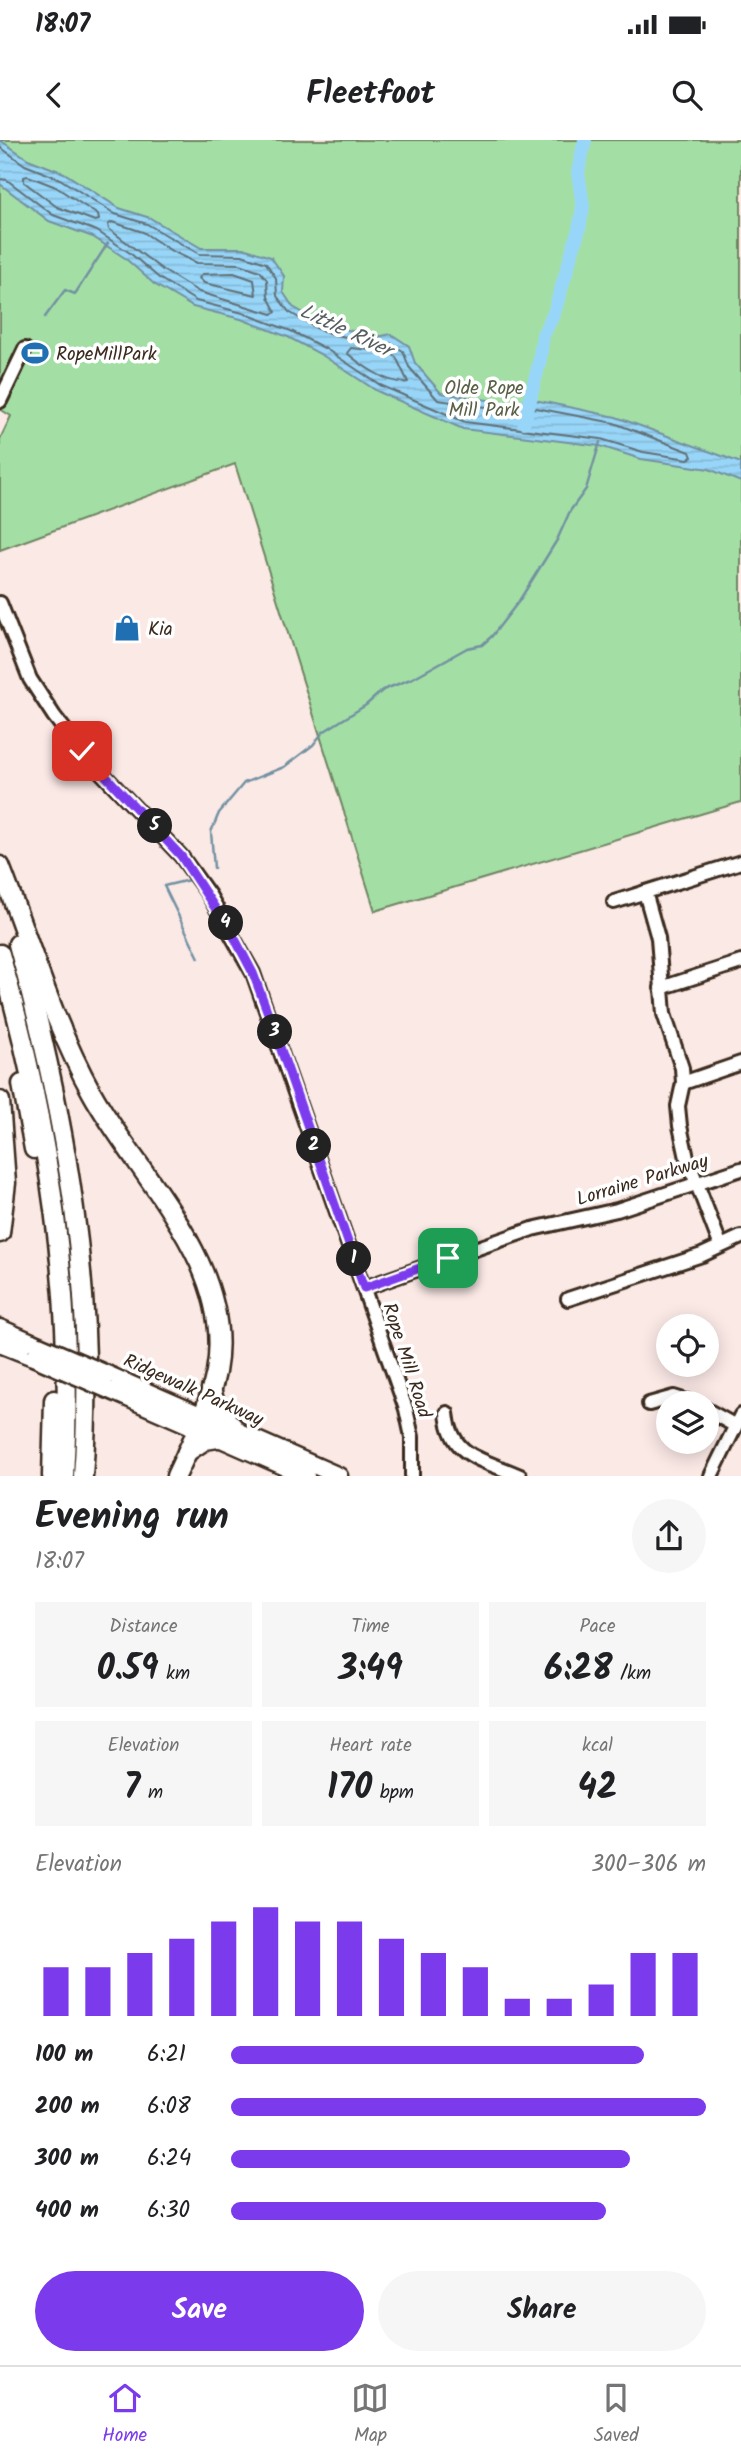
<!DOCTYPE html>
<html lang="en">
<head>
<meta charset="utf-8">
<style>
  :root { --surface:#fff; --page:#f6f6f6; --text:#202124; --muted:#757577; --line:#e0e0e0; --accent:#7c3aed }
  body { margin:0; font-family:Kalam,sans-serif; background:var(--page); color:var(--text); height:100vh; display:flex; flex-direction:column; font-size:26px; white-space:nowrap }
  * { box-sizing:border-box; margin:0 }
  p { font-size:23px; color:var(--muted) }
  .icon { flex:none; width:38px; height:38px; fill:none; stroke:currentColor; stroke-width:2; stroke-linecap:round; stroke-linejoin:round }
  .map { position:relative; height:1336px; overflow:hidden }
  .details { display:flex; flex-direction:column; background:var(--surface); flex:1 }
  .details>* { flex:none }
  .controls { position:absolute; left:656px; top:1174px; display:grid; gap:14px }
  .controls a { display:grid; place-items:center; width:63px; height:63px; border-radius:50%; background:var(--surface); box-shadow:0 4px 18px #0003; font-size:35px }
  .pin { position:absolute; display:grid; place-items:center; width:60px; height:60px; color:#fff; margin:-30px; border-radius:14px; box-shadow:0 4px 10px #0006 }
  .km { position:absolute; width:35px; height:35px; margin:-18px; border-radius:50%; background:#222; color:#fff; font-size:19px; line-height:35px; text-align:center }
  .round { display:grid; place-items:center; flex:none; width:74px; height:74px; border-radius:37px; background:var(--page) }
  .headline { display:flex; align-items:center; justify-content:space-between; height:119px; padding:0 35px }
  h1 { font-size:38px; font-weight:600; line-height:52px }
  .figures { display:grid; grid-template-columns:repeat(3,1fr); gap:10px; height:119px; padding:7px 35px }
  .figures div { display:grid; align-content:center; border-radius:0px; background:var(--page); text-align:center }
  .figures b { font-size:35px; font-weight:600 }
  .figures small { font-size:19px; font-weight:400 }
  .figures p { font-size:19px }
  .chart { height:196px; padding:14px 35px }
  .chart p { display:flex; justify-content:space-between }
  .chart svg { width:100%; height:126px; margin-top:7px; stroke:var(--accent); stroke-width:6 }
  .primary-button { display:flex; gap:14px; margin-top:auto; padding:14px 35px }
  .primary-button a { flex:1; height:80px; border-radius:42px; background:var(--accent); color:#fff; font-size:28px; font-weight:600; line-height:80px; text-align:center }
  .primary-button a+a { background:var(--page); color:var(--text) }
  ul { padding:0 35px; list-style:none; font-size:23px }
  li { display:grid; grid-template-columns:112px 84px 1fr; align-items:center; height:52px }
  li i { height:18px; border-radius:9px; background:var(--accent) }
  .status { display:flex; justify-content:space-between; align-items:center; height:49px; padding:0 35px; background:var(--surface); direction:ltr }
  .status svg { height:19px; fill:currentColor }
  header { display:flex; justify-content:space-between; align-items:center; height:91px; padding:0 35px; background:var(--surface); font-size:32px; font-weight:600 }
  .dock { display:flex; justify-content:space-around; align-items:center; height:98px; border-top:2px solid var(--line); background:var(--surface); font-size:19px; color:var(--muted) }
  .dock a { display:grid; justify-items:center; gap:4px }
  .dock .selected { color:var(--accent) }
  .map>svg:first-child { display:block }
  .green { fill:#a3dfa5; stroke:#6f8462; stroke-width:2 }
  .water { fill:url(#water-rules); stroke:#7391a1; stroke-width:2 }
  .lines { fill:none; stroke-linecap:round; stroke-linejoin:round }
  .shore { stroke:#606f76; stroke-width:2 }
  .stream { stroke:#7391a1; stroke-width:2.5 }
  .river { stroke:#98d6f9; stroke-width:14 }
  .minor-casing { stroke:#3b2a1e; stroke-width:18 }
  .major-casing { stroke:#3b2a1e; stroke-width:21 }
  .highway-casing { stroke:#3b2a1e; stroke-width:23 }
  .minor { stroke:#fff; stroke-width:12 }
  .major { stroke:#fff; stroke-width:16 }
  .highway { stroke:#fff; stroke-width:18 }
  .major-bridge-casing { stroke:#3b2a1e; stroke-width:21; stroke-linecap:butt }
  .major-bridge { stroke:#fff; stroke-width:16 }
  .route-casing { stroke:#fff; stroke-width:14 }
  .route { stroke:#7c3aed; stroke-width:9 }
  .labels { text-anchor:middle; stroke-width:7; stroke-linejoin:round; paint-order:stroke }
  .poi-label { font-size:19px; fill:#3b2a1e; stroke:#fff; text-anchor:start }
  .park-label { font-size:19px; fill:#5a6046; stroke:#fff }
  .street-label { font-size:19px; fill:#3b2a1e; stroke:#fff }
  .water-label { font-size:21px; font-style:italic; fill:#575e60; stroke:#fff }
</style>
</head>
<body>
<div class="status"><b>18:07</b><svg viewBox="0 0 49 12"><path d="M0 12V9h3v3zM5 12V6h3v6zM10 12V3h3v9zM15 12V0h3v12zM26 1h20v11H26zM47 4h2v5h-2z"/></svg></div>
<header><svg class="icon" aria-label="back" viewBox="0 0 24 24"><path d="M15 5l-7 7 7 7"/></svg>Fleetfoot<svg class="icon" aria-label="search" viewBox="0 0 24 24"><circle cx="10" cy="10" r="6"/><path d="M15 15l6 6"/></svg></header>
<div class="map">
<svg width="741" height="1336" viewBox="0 0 741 1336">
  <defs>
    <pattern id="water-rules" width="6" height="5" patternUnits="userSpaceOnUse" patternTransform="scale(1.75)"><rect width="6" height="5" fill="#98d6f9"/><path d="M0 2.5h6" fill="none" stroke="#84b8d5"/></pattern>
  </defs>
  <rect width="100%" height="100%" fill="#fbe9e6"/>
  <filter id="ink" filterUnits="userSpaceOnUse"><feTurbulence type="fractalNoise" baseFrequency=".0143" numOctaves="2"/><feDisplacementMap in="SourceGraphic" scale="14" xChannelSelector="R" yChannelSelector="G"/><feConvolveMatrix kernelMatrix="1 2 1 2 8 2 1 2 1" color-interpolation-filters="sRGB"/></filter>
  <g filter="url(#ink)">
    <path class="green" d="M0,0H741V662L375,771L235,324L0,410V299L11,276L0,269Z"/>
    <path class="water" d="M0,0L28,19L64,33L119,68L150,78L201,108H243L271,117L284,136L283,152L293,167L323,184L377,197L391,194L409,206L415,223L441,253L522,265L535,260L616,277L741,323V342L709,329L641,319L600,306L463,289L377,251L322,215L288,197L241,179L193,167L154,144L125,118L93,97L49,81L0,44Z"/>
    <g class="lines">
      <g class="shore">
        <path d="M0,7L25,25L60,39L115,74L147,84L199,114L242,115L266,123L276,138L277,156L289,172L321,191L375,204L390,203L403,211L409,227L438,260L521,272L536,268L614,283L690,312L692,317L688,319L643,312L601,299L465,282L380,245L326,209L291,191L243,173L196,161L159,138L130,113L97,91L53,75L7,40L0,39"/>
        <path d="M28,36L56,47L98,75L99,80L95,81L57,67L24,42V37Z"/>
        <path d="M112,82L143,92L170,110L197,123L240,124L260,131L267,140L268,157L276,172L272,174L199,152L164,131L109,89L108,85Z"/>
        <path d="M234,133L254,140L256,155L204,143L199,138L202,134Z"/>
        <path d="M351,208L389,212L396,217L408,242C390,246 361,225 347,213Z"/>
      </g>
      <g class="stream">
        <path d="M45,177L65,150L75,154L108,103"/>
        <path d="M214,728L211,692L219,673L244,643L284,627L313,605L323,592L366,565L383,550L413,538L467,508L482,505L492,496L519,461L557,400L570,371L586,349L600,302"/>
        <path d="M189,740L164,746L199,818"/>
      </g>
      <path class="river" d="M524,282L539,224L543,195L554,173L579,89L583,67L578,32L585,0"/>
      <g class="minor-casing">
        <g id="minor">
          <path d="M0,261L25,209"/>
          <path d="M0,463L30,539L54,576L82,612L181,716L209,755L253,833L406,1269L412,1297V1336"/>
          <path d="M645,752L658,798L664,874L682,928L683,943L678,966L680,986L687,1018L720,1104"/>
          <path d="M614,762L741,722"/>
          <path d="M661,848L741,822"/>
          <path d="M683,943L741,923"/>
          <path d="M364,1148L532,1089L617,1070L741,1029"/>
          <path d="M568,1159L702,1115L741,1097"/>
          <path d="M649,1264L674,1257L696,1264"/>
          <path d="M707,1270L734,1285"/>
          <path d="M447,1273C451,1318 483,1319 520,1336"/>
          <path d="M711,1336L741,1275"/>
        </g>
      </g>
      <g class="major-casing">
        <g id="major">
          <path d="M0,1188L32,1202"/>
          <path d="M0,1204L33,1217"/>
          <path d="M109,1235L339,1336"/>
          <path d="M109,1250L306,1336"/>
        </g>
      </g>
      <g class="highway-casing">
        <g id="highway">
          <path d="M0,726C30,802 52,881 92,953C139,1038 236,1126 216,1232C209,1267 191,1304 176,1336"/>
          <path d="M18,804C66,978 97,1154 83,1336"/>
          <path d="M0,814C48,983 76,1159 64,1336"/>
          <path d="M22,944L34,1009"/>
          <path d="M0,961L6,1043L0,1093"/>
          <path d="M211,1249L216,1268L236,1290"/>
          <path d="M187,1312L205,1300L224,1297"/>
          <path d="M52,1336L54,1260"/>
        </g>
      </g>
      <use href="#minor" class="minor"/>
      <use href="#major" class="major"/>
      <use href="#highway" class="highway"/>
      <g class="major-bridge-casing">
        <g id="major-bridge">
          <path d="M32,1202L109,1235"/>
          <path d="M33,1217L109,1250"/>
        </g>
      </g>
      <use href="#major-bridge" class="major-bridge"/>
    </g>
  </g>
  <g class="lines" filter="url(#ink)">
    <g class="route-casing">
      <path id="route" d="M82,611L181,716L234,797L253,833L272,884L364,1148L448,1118"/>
    </g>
    <use href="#route" class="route"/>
  </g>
  <defs>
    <g id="stadium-bare" transform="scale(2.1)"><path d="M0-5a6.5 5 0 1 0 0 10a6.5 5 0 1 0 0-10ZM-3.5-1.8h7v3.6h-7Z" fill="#1f6fb2" stroke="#fff" stroke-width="2.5" paint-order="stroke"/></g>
    <g id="shop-bare" transform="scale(2.1)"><path d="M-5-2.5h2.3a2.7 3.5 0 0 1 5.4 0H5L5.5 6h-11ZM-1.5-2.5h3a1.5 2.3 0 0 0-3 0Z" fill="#1f6fb2" stroke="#fff" stroke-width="2.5" paint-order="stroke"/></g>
  </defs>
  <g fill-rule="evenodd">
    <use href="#stadium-bare" x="35" y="213"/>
    <use href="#shop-bare" x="127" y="488"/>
  </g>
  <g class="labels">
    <g class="poi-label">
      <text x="56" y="220">RopeMillPark</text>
      <text x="148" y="495">Kia</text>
    </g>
    <g class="park-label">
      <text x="484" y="254">Olde Rope<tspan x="484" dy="22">Mill Park</tspan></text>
    </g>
    <g class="street-label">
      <text transform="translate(642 1039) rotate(-17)" y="7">Lorraine Parkway</text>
      <text transform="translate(408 1220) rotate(72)" y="7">Rope Mill Road</text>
      <text transform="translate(194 1249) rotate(24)" y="7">Ridgewalk Parkway</text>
    </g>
    <g class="water-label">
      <text transform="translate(346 190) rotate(25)" y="7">Little River</text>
    </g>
  </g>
</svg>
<div class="controls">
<a><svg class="icon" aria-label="locate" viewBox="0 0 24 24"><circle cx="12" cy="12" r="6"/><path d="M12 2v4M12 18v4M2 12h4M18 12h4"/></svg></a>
<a><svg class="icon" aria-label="layers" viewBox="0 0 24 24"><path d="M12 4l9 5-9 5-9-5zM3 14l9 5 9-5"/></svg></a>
</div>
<div class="pin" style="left:448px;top:1118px;background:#1e9e55"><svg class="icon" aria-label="arrive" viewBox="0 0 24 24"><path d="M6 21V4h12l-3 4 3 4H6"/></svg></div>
<div class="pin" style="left:82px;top:611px;background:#d93025"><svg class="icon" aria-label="check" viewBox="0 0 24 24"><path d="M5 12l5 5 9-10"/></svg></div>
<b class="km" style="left:354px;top:1119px">1</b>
<b class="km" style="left:314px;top:1006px">2</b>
<b class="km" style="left:275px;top:892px">3</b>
<b class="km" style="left:226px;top:783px">4</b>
<b class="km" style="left:155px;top:686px">5</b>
</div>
<section class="details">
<div class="headline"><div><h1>Evening run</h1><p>18:07</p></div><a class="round"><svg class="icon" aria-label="share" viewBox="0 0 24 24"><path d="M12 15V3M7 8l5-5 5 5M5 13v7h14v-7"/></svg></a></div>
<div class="figures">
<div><p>Distance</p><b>0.59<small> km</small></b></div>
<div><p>Time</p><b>3:49</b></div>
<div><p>Pace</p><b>6:28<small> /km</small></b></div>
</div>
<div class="figures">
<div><p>Elevation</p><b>7<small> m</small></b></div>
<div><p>Heart rate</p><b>170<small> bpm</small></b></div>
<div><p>kcal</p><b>42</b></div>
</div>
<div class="chart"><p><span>Elevation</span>300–306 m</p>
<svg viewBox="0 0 160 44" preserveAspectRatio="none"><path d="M5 44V27M15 44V27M25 44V22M35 44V17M45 44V11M55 44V6M65 44V11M75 44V11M85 44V17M95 44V22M105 44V27M115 44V38M125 44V38M135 44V33M145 44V22M155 44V22"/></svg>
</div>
<ul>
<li><b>100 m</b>6:21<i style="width:87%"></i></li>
<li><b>200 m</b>6:08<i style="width:100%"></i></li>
<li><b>300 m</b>6:24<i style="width:84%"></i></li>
<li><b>400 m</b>6:30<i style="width:79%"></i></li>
</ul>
<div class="primary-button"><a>Save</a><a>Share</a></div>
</section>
<nav class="dock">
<a class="selected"><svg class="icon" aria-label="home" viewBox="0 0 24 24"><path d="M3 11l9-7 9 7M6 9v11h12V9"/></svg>Home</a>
<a><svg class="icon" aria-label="map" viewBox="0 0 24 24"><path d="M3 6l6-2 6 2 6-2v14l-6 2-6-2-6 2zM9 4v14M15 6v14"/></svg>Map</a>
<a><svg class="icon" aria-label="saved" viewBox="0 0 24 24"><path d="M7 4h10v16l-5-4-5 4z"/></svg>Saved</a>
</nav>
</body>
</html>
